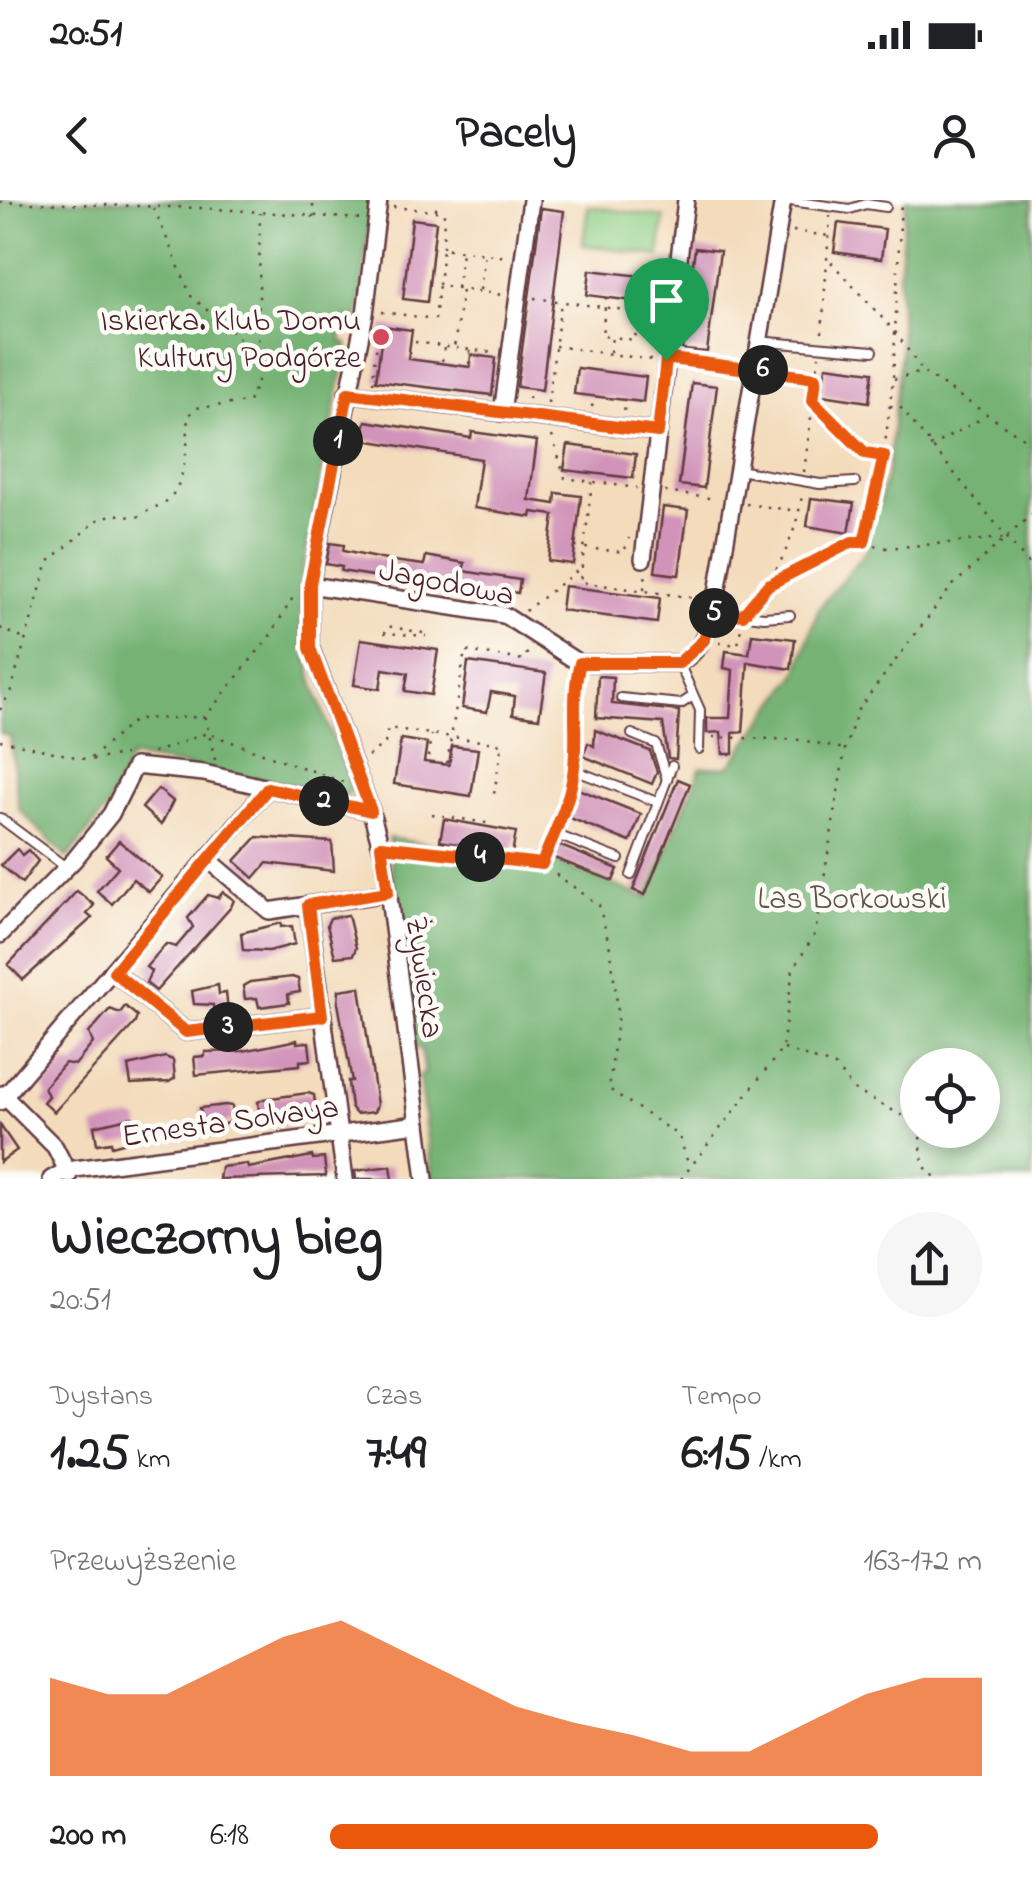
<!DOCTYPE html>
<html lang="pl">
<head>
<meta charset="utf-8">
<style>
  :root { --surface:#fff; --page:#f6f6f6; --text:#202124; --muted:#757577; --accent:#ea580c }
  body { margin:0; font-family:"Indie Flower",sans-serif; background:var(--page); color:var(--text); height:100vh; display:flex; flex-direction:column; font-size:38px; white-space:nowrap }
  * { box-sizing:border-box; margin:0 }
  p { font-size:32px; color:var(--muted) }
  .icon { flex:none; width:55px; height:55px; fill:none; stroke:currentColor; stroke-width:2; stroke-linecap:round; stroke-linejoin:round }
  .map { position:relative; height:979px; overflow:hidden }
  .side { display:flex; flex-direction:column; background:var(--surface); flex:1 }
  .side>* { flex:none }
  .tools { position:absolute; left:900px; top:848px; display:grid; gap:20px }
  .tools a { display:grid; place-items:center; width:100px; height:100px; border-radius:50%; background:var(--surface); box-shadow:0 5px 15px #0003; font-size:50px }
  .pin { position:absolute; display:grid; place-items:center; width:85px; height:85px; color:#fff; margin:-102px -42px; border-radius:50% 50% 50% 0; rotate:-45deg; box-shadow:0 0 10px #0007 }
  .pin .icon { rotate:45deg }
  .km { position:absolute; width:50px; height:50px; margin:-25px; border-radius:50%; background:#222; color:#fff; font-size:28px; line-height:50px; text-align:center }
  .round { display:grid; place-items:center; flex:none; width:105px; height:105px; border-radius:52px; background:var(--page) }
  .headline { display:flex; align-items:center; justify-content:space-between; height:170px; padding:0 50px }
  h1 { font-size:55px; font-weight:800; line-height:75px }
  .stats { display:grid; grid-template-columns:repeat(3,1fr); gap:15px; height:170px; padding:10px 50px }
  .stats div { display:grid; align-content:center }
  .stats b { font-size:50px; font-weight:800 }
  .stats small { font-size:28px; font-weight:400 }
  .stats p { font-size:28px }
  .chart { height:280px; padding:20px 50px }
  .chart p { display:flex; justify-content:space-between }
  .chart svg { width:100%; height:180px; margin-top:10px; fill:var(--accent); opacity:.7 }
  ul { padding:0 50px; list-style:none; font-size:32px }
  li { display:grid; grid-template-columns:160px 120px 1fr; align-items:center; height:75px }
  li i { height:25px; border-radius:12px; background:var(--accent) }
  .status { display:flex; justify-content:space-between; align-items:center; height:70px; padding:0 50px; background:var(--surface); direction:ltr }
  .status svg { height:28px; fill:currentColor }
  header { display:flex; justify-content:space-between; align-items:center; height:130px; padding:0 50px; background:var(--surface); font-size:45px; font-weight:800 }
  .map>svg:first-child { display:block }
  .green { fill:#91cf86; stroke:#6e7758; stroke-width:2.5 }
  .forest { fill:#74b273; stroke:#5f684f; stroke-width:2.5; fill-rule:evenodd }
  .building { fill:#d193b9 }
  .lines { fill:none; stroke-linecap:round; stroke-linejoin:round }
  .lane-casing { stroke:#633b41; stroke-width:12 }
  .street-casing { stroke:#633b41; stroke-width:20 }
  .path { stroke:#633b41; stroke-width:2.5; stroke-dasharray:2.5 8; stroke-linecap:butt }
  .lane { stroke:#fff; stroke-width:8 }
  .street { stroke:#fff; stroke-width:15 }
  .route-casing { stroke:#fff; stroke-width:20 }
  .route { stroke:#ea580c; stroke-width:12 }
  .poi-dot { fill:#d1495b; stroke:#fdfcf7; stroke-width:4 }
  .labels { text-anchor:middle; stroke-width:9; stroke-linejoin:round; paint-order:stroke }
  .poi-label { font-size:32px; fill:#4a1f2b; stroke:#fdfcf7; text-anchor:end }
  .street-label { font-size:32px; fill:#4a1f2b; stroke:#fdfcf7 }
  .park-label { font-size:32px; fill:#5f5446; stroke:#fdfcf7 }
</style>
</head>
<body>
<div class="status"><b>20:51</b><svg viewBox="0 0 49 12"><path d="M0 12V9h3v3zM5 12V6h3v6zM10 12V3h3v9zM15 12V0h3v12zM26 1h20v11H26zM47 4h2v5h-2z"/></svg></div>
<header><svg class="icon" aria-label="back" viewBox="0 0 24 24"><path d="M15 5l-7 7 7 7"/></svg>Pacely<svg class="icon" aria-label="person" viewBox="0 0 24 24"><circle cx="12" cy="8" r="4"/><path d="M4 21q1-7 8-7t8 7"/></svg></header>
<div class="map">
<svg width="1032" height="979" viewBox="0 0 1032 979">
  <rect width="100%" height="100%" fill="#fdfcf7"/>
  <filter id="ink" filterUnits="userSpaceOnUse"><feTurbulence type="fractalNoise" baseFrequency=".01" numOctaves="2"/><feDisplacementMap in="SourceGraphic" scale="20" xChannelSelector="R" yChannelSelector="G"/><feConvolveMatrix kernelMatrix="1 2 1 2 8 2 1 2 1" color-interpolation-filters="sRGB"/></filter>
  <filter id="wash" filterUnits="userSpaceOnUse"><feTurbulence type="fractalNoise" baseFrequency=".0048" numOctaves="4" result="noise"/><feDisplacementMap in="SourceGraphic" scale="40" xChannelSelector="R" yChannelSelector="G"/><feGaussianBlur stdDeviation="2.25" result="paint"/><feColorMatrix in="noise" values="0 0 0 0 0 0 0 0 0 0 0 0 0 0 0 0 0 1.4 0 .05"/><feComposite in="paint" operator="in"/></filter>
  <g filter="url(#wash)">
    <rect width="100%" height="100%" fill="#f3dbbb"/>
    <path class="green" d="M588,6L664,17L659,56L583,45Z"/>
    <g class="forest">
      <path d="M0,0H372L358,119L344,117L341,142L348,144L301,380C297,461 324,515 353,589L348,595L131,557L107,608L67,658L19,609L10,536L0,533Z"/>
      <path d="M906,0H1032V979H432L419,875L425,874L421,848H415L388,638L538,661L540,656L647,698L701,567H729L796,475L819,408L866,351L888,269L901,152L899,73ZM918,865H982V930H918Z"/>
    </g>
    <g id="blocks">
      <g class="building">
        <path d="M541,8L564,11L542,190L517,187Z"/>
        <path d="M412,19L436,22L427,102L403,99Z"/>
        <path d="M838,23L885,29L881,59L834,52Z"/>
        <path d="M695,48L720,51L707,152L682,150Z"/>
        <path d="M590,70L659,78L656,104L587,95Z"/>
        <path d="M383,126L412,130L408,159L470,167L471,155L496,158L492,195L376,181Z"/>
        <path d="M826,166L873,172L869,202L822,195Z"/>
        <path d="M577,168L646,177L643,202L574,194Z"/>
        <path d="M692,183L717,186L704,288L679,285Z"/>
        <path d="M366,221L471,238L472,232L537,241L529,300L555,304L556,293L581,296L573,364L548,361L554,315L532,312L531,317L474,308L481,259L351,238L353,228L364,229Z"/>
        <path d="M568,245L636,254L633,278L564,270Z"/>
        <path d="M811,298L854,303L849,333L807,326Z"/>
        <path d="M663,307L688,310L679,375L655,372Z"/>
        <path d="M330,343L344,345L343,351L386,360L424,365L426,356L465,363L463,371L520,380L518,393L504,391L503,397L341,371L342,367L326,364Z"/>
        <path d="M564,386L660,398L657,423L561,410Z"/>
        <path d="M752,434L795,439L791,469L748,462L743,532L733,533V554H723L721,532L707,533V518H730L733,470L724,468L726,451L749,454Z"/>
        <path d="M361,439L438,450L431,495L405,491L408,473L383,469L380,489L354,485Z"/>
        <path d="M468,462L546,473L539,518L513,514L515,496L491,492L487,512L462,508Z"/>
        <path d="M598,476L613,477L612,504L679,511L676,559L668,558L663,523L596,518Z"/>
        <path d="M595,530L650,551L657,572L652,584L583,556L588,543L594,546Z"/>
        <path d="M401,539L427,543L424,562L449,565L452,546L478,549L471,596L394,584Z"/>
        <path d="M678,579L690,584L645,695L633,690Z"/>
        <path d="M158,589L173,601L161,625L142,608Z"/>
        <path d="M578,589L641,614L630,642L570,618Z"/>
        <path d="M444,619L516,632L512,654L440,641Z"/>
        <path d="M257,637L332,642L334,671L267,663L254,678L235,661Z"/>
        <path d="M119,641L162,677L149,692L133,679L112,704L97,691L118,667L106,656Z"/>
        <path d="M551,642L618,669L613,681L546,655Z"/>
        <path d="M17,649L22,655L28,650L38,661L22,683L1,665Z"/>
        <path d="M77,691L94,705L87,714L92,718L23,780L8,765Z"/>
        <path d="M223,692L234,700L231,707L156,791L146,783L151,771L146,767L166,744L176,747L193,727L188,718L208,695L218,698Z"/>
        <path d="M348,715L356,748L353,755L335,757L327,725L330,718Z"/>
        <path d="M281,723V727L292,726L295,744L269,751L243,750L241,733Z"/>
        <path d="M292,777L298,779L300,792L288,794L289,803L259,807L257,798L245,799L243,786L250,782Z"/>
        <path d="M218,785L219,794L226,793L228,810L214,812L213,805L194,804L192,791Z"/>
        <path d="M360,787L377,905L374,912L356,914L351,908L348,881H352L338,803L339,790Z"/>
        <path d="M125,806L137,816L135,823L54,912L43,902L48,896L44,887L65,863L75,865L93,843L89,833L110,809L120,813Z"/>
        <path d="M297,840V843L309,842L311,860L300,861V865L196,875L194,857L205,856V852L243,851Z"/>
        <path d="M165,857L173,860L175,878L169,882L131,884L128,866Z"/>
        <path d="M308,893L314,895L316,910L308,912L305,922L274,926L268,917L260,918L258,902L264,899Z"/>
        <path d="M225,905L232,906L234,920L222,925L223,931L204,934L200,908Z"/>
        <path d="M132,917L138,920L141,938L112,946L111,942L97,944L94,926Z"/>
        <path d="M0,925L17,950L0,962Z"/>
        <path d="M312,956L313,959L324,958L326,976L219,979L221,967L247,964L248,968Z"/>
        <path d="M391,966L393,979H356L355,971Z"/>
      </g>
    </g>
  </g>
  <g filter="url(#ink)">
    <use href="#blocks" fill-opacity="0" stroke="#633b41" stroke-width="2.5"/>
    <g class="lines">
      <g class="lane-casing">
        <g id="lane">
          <path d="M783,0L850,9L866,4L886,7"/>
          <path d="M757,141L873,151"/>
          <path d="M738,270L820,284L855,282"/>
          <path d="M714,411L764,417L790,415"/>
          <path d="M579,463L575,484L573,579L557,635L619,659"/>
          <path d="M679,463L700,510L699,549"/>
          <path d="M621,498L681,504L693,496"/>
          <path d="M632,534L656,544L667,580"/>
          <path d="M574,570L657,602"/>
          <path d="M0,618L67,668"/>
          <path d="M631,675L672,566"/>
        </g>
      </g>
      <g class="street-casing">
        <g id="street">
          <path d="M379,0L365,114L310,385V447L371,611L384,658L425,979"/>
          <path d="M347,193L658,232"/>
          <path d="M502,213L531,0"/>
          <path d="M643,359L686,0"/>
          <path d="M310,385L504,415L579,463H679C700,451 708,434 714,411L783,0"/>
          <path d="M208,659L269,711L387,693"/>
          <path d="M308,705L345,979"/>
          <path d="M0,735L74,660L111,614L135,566L204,573L268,588"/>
          <path d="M113,771L186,832L322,816"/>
          <path d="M2,894L55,947L69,975"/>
          <path d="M0,902L268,588L371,611"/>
          <path d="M51,979L67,970L418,924"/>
        </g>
      </g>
      <g class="path">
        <path d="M0,2L203,8L361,19"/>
        <path d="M393,7L444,12L443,47"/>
        <path d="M154,8L191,96L256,153"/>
        <path d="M436,10L437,0"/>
        <path d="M313,18V0"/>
        <path d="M793,31L829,36"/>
        <path d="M831,62L896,133L922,170"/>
        <path d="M439,85L443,48L507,57"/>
        <path d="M457,88L462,52"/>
        <path d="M480,90L485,54"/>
        <path d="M606,97L602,136L612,137"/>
        <path d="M534,98L655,114"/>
        <path d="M382,112L435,119L439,85L502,95"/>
        <path d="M822,133L830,16"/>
        <path d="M415,142L454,148L462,90"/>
        <path d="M555,146L653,160"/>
        <path d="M456,148L497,153"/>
        <path d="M376,151L379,124"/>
        <path d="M610,152L612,137L635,140L639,101"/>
        <path d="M680,160L742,169"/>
        <path d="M442,161L444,148"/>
        <path d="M469,164L470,151"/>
        <path d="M769,171L816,178"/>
        <path d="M894,179L923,172L1032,244"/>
        <path d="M373,183L375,152"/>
        <path d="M529,199L531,188"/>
        <path d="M814,202L865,253L883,256"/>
        <path d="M548,203L561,102"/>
        <path d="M890,206L900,207L1032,368"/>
        <path d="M592,207L594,196"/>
        <path d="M624,211L626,200"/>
        <path d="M552,236L565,278L637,288"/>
        <path d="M930,247L984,217"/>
        <path d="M804,272L819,156"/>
        <path d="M592,282L580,382L702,399"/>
        <path d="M665,292L716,299"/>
        <path d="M746,304L798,311"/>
        <path d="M864,342L882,269L893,180L901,0"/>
        <path d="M575,347L624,352L629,338"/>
        <path d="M770,384L855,341L887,348L1005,338"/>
        <path d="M644,389L646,372"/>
        <path d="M752,404C779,372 796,335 802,295"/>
        <path d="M525,411L582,367"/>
        <path d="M0,428L24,439"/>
        <path d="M423,433L387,426L385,433L426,436"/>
        <path d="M719,443L738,445L741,428"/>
        <path d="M0,510L11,490L48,362L99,319L114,314L136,318C146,311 155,308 165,302C185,290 190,237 187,217L196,208L249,202L258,179L260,13"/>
        <path d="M713,537L802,540L844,549"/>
        <path d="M0,540L89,560L125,555"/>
        <path d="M153,553L207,533L343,582"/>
        <path d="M368,556L385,543L388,528L502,544L494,594"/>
        <path d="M428,557L431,535"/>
        <path d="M91,558L136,519L204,517"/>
        <path d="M215,560L205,517L270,436L295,394"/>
        <path d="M447,563L465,451L524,460L529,449"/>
        <path d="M432,614L492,624"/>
        <path d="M550,642L541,664L599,705L611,752L618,812L609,889L679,936L689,966"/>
        <path d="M399,648L540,664"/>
        <path d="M784,849L835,866L854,890L911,920L920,936L923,965L937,979"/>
        <path d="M681,979L782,849L793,769L815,734L845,549L857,511L952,386L1032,314"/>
      </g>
      <use href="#lane" class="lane"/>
      <use href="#street" class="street"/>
    </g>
  </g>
  <g class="lines" filter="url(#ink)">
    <g class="route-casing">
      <path id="route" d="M671,159L816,178L813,201L865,253L884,256L864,342H852L768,385L743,415L714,411L704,440L679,463H580C570,500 579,538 573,575C568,608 553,634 542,664L381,646L388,692L308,705L322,816L186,832L114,772L268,588L371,611L310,448V384L348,193L658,232L666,160Z"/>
    </g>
    <use href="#route" class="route"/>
  </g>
  <circle class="poi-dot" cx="381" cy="137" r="10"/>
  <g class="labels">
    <g class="poi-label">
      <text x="361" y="130">Iskierka. Klub Domu<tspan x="361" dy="37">Kultury Podgórze</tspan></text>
    </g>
    <g class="street-label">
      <text transform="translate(447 381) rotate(11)" y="11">Jagodowa</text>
      <text transform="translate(426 777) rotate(82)" y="11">Żywiecka</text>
      <text transform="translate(230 920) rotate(-8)" y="11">Ernesta Solvaya</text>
    </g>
    <g class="park-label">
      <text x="852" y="708">Las Borkowski</text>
    </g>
  </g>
</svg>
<div class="tools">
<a><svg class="icon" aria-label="locate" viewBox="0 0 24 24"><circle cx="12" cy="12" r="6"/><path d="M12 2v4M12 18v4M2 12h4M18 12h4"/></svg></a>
</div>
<div class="pin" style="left:666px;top:160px;background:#1e9e55"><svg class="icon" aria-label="arrive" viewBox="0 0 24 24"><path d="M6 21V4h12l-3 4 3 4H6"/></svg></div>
<b class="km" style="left:338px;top:241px">1</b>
<b class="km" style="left:324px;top:601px">2</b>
<b class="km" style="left:228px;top:827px">3</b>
<b class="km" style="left:480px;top:657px">4</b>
<b class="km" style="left:714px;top:413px">5</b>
<b class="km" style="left:763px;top:170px">6</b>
</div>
<section class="side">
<div class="headline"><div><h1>Wieczorny bieg</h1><p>20:51</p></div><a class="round"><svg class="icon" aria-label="share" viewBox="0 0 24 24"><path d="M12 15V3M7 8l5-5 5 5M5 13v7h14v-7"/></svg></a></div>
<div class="stats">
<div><p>Dystans</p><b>1.25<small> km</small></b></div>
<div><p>Czas</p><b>7:49</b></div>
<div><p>Tempo</p><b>6:15<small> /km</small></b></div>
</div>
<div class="chart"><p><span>Przewyższenie</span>163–172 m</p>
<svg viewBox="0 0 160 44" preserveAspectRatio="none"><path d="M0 44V20L10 24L20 24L30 17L40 10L50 6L60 13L70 20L80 27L90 31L100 34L110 38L120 38L130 31L140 24L150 20L160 20V44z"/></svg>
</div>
<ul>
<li><b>200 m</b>6:18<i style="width:84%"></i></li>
</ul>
</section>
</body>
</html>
